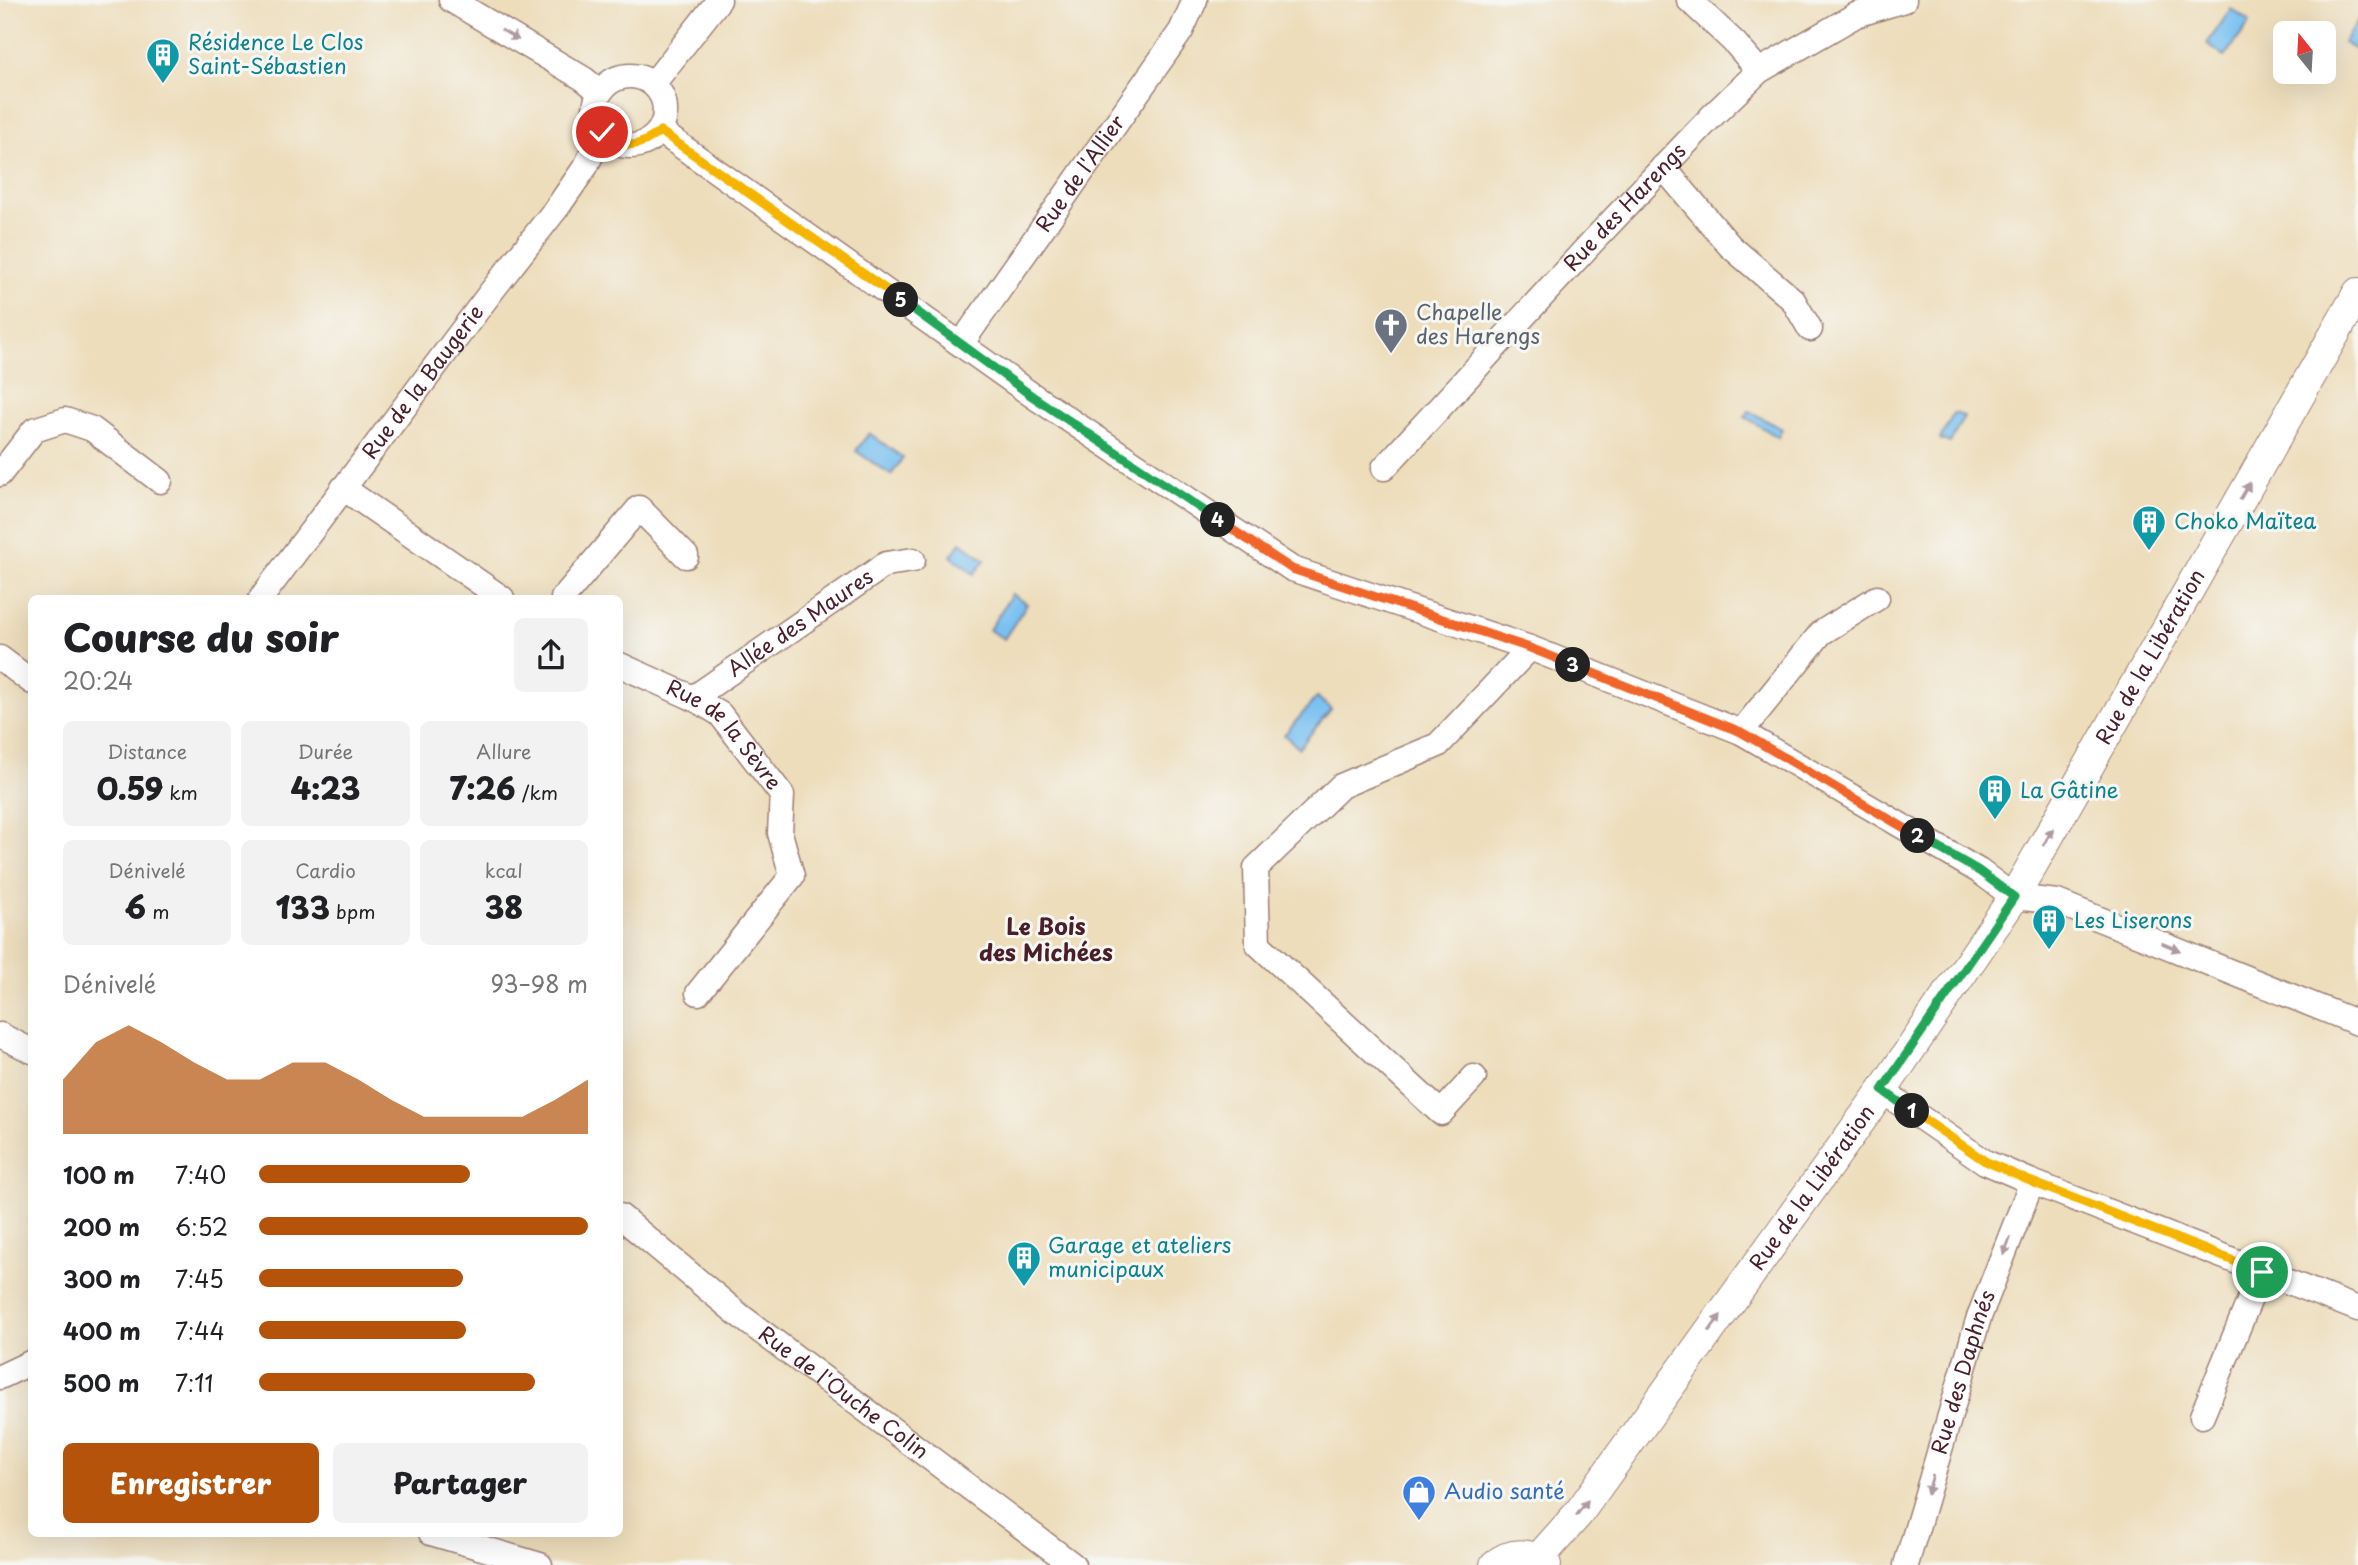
<!DOCTYPE html>
<html lang="fr">
<head>
<meta charset="utf-8">
<style>
  :root { --surface:#fff; --page:#f2f2f2; --text:#202124; --muted:#757577; --accent:#b45309 }
  body { margin:0; font-family:"Playpen Sans",sans-serif; background:var(--page); color:var(--text); height:100vh; display:flex; flex-direction:column; font-size:26px; white-space:nowrap }
  * { box-sizing:border-box; margin:0 }
  p { font-size:23px; color:var(--muted) }
  .icon { flex:none; width:38px; height:38px; fill:none; stroke:currentColor; stroke-width:2; stroke-linecap:round; stroke-linejoin:round }
  .map { position:relative; flex:1; overflow:hidden }
  .side { position:absolute; left:28px; top:595px; width:595px; height:942px; display:flex; flex-direction:column; background:var(--surface); border-radius:10px; box-shadow:0 7px 28px #0002 }
  .side>* { flex:none }
  .needle { width:46px; rotate:342deg }
  .tools { position:absolute; left:2273px; top:21px; display:grid; gap:14px }
  .tools a { display:grid; place-items:center; width:63px; height:63px; border-radius:10px; background:var(--surface); box-shadow:0 7px 28px #0002; font-size:35px }
  .pin { position:absolute; display:grid; place-items:center; width:60px; height:60px; color:#fff; margin:-30px; border:4px solid #fff; border-radius:50%; box-shadow:0 2px 7px #0007 }
  .km { position:absolute; width:35px; height:35px; margin:-18px; border-radius:50%; background:#222; color:#fff; font-size:19px; line-height:35px; text-align:center }
  .round { display:grid; place-items:center; flex:none; width:74px; height:74px; border-radius:10px; background:var(--page) }
  .head { display:flex; align-items:center; justify-content:space-between; height:119px; padding:0 35px }
  h1 { font-size:38px; font-weight:800; line-height:52px }
  .stats { display:grid; grid-template-columns:repeat(3,1fr); gap:10px; height:119px; padding:7px 35px }
  .stats div { display:grid; align-content:center; border-radius:10px; background:var(--page); text-align:center }
  .stats b { font-size:30px; font-weight:800 }
  .stats small { font-size:19px; font-weight:400 }
  .stats p { font-size:19px }
  .chart { height:196px; padding:14px 35px }
  .chart p { display:flex; justify-content:space-between }
  .chart svg { width:100%; height:126px; margin-top:7px; fill:var(--accent); opacity:.7 }
  .cta { display:flex; gap:14px; margin-top:auto; padding:14px 35px }
  .cta a { flex:1; height:80px; border-radius:10px; background:var(--accent); color:#fff; font-size:28px; font-weight:800; line-height:80px; text-align:center }
  .cta a+a { background:var(--page); color:var(--text) }
  ul { padding:0 35px; list-style:none; font-size:23px }
  li { display:grid; grid-template-columns:112px 84px 1fr; align-items:center; height:52px }
  li i { height:18px; border-radius:9px; background:var(--accent) }
  .map>svg:first-child { display:block }
  .water { fill:#79c0f1; stroke:#62708e; stroke-width:2 }
  .lines { fill:none; stroke-linecap:round; stroke-linejoin:round }
  .minor-casing { stroke:#9c7e73; stroke-width:27 }
  .tertiary-casing { stroke:#9c7e73; stroke-width:32 }
  .minor { stroke:#fff; stroke-width:24 }
  .tertiary { stroke:#fff; stroke-width:30 }
  .oneway { fill:#ae9aa0 }
  .split-1-casing { stroke:#fff; stroke-width:14 }
  .split-2-casing { stroke:#fff; stroke-width:14 }
  .split-3-casing { stroke:#fff; stroke-width:14 }
  .split-4-casing { stroke:#fff; stroke-width:14 }
  .split-5-casing { stroke:#fff; stroke-width:14 }
  .split-6-casing { stroke:#fff; stroke-width:14 }
  .split-1 { stroke:#f5b400; stroke-width:9 }
  .split-2 { stroke:#22a559; stroke-width:9 }
  .split-3 { stroke:#f0652b; stroke-width:9 }
  .split-4 { stroke:#f0652b; stroke-width:9 }
  .split-5 { stroke:#22a559; stroke-width:9 }
  .split-6 { stroke:#f5b400; stroke-width:9 }
  .labels { text-anchor:middle; stroke-width:6; stroke-linejoin:round; paint-order:stroke }
  .culture-label { font-size:21px; fill:#0d838f; stroke:#f6f6f2; text-anchor:start }
  .street-label { font-size:21px; fill:#4a1f2b; stroke:#f6f6f2 }
  .worship-label { font-size:21px; fill:#5b616d; stroke:#f6f6f2; text-anchor:start }
  .shop-label { font-size:21px; fill:#366cbe; stroke:#f6f6f2; text-anchor:start }
  .neighbourhood-label { font-size:23px; font-weight:bold; fill:#4a1f2b; stroke:#f6f6f2 }
</style>
</head>
<body>
<div class="map">
<svg width="2358" height="1565" viewBox="0 0 2358 1565">
  <rect width="100%" height="100%" fill="#f6f6f2"/>
  <filter id="ink" filterUnits="userSpaceOnUse"><feTurbulence type="fractalNoise" baseFrequency=".0143" numOctaves="2"/><feDisplacementMap in="SourceGraphic" scale="14" xChannelSelector="R" yChannelSelector="G"/><feConvolveMatrix kernelMatrix="1 2 1 2 8 2 1 2 1" color-interpolation-filters="sRGB"/></filter>
  <filter id="wash" filterUnits="userSpaceOnUse"><feTurbulence type="fractalNoise" baseFrequency=".00686" numOctaves="4" result="noise"/><feDisplacementMap in="SourceGraphic" scale="28" xChannelSelector="R" yChannelSelector="G"/><feGaussianBlur stdDeviation="1.57" result="paint"/><feColorMatrix in="noise" values="0 0 0 0 0 0 0 0 0 0 0 0 0 0 0 0 0 1.4 0 .05"/><feComposite in="paint" operator="in"/></filter>
  <g filter="url(#wash)">
    <rect width="100%" height="100%" fill="#edddbb"/>
    <g class="water">
      <path d="M2231,9L2250,22L2225,57L2207,44Z"/>
      <path d="M2358,20V47L2356,50L2343,43Z"/>
      <path d="M1749,411L1782,429L1778,437L1745,417Z"/>
      <path d="M1954,413L1964,416L1950,443L1940,439Z"/>
      <path d="M869,433L903,458L891,475L856,451Z"/>
      <path d="M961,542L985,560L974,574L951,556Z"/>
      <path d="M1012,594L1027,604L1004,639L989,630Z"/>
      <path d="M1317,697L1331,709L1299,748L1284,735Z"/>
    </g>
  </g>
  <g filter="url(#ink)">
    <g class="lines">
      <g class="minor-casing">
        <g id="minor">
          <path d="M451,0L584,79L600,92"/>
          <path d="M1689,0L1735,43L1759,71"/>
          <circle cx="630" cy="111" r="35"/>
          <path d="M653,84L719,0"/>
          <path d="M660,131L1032,395L1292,569L1530,648L1741,732L1979,871L2014,897L2057,902L2358,1023"/>
          <path d="M1663,167L1730,246L1793,300L1810,329"/>
          <path id="s1" d="M961,344L1181,31L1195,0"/>
          <path id="s2" d="M1384,468L1593,241L1712,116L1759,71L1856,15L1904,0"/>
          <path d="M0,474L34,430L65,420L92,429L160,481"/>
          <path d="M343,488L502,598"/>
          <path id="s3" d="M261,598L491,292L559,205L586,166L602,132"/>
          <path d="M563,598L639,508L686,556"/>
          <path d="M0,658L32,682"/>
          <path id="s4" d="M620,665L693,698L720,714L782,795L780,833L792,876L698,993"/>
          <path id="s5" d="M693,698L886,564L913,560"/>
          <path d="M1741,732L1821,633L1877,598"/>
          <path d="M0,1035L32,1051"/>
          <path d="M1474,1077L1441,1113L1258,944L1256,868L1341,786L1438,745L1530,648"/>
          <path d="M1882,1091L1985,1162L2032,1182L2358,1309"/>
          <path id="s6" d="M620,1216L739,1315L1073,1565"/>
          <path d="M0,1377L32,1362"/>
          <path d="M2202,1416L2261,1272"/>
          <path d="M431,1533L540,1565"/>
          <path id="s7" d="M1906,1565L1979,1317L2032,1182"/>
        </g>
      </g>
      <g class="tertiary-casing">
        <g id="tertiary">
          <path id="s8" d="M1538,1559L1578,1514L1882,1091L2014,897L2358,293"/>
          <path d="M1495,1565C1511,1552 1530,1552 1546,1565"/>
        </g>
      </g>
      <use href="#minor" class="minor"/>
      <use href="#tertiary" class="tertiary"/>
    </g>
    <defs><path id="oneway-solid" d="M-6-.8H1V-3.2L6.5 0L1 3.2V.8H-6Z" transform="scale(1.75)"/></defs>
    <g class="oneway">
      <use href="#oneway-solid" transform="translate(510 35) rotate(31)"/>
      <use href="#oneway-solid" transform="translate(2245 491) rotate(-60)"/>
      <use href="#oneway-solid" transform="translate(2048 837) rotate(-60)"/>
      <use href="#oneway-solid" transform="translate(2171 947) rotate(22)"/>
      <use href="#oneway-solid" transform="translate(2007 1246) rotate(112)"/>
      <use href="#oneway-solid" transform="translate(1715 1323) rotate(-54)"/>
      <use href="#oneway-solid" transform="translate(1930 1485) rotate(106)"/>
      <use href="#oneway-solid" transform="translate(1582 1508) rotate(-53)"/>
    </g>
  </g>
  <g class="lines" filter="url(#ink)">
    <g class="split-1-casing">
      <path id="split-1" d="M1912,1111L1985,1161L2032,1182L2262,1272"/>
    </g>
    <g class="split-2-casing">
      <path id="split-2" d="M1912,1111L1882,1090L2014,897L1979,871L1918,836"/>
    </g>
    <g class="split-3-casing">
      <path id="split-3" d="M1573,665L1741,732L1918,836"/>
    </g>
    <g class="split-4-casing">
      <path id="split-4" d="M1218,520L1292,569L1530,648L1573,665"/>
    </g>
    <g class="split-5-casing">
      <path id="split-5" d="M901,300L1032,396L1218,520"/>
    </g>
    <g class="split-6-casing">
      <path id="split-6" d="M602,132C621,151 642,147 660,131L901,300"/>
    </g>
    <use href="#split-1" class="split-1"/>
    <use href="#split-2" class="split-2"/>
    <use href="#split-3" class="split-3"/>
    <use href="#split-4" class="split-4"/>
    <use href="#split-5" class="split-5"/>
    <use href="#split-6" class="split-6"/>
  </g>
  <defs>
    <g id="building-pin" transform="scale(1.75)"><path d="M0 17L-7.5 6A9.5 9.5 0 1 1 7.5 6Z" fill="#0f9aa8" stroke="#f6f6f2"/><path d="M-4-6H4V6H1V3H-1V6H-4ZM-2.5-4.3h1.7v1.8h-1.7ZM.8-4.3h1.7v1.8H.8ZM-2.5-1h1.7V.8h-1.7ZM.8-1h1.7V.8H.8Z" fill="#fff"/></g>
    <g id="church-pin" transform="scale(1.75)"><path d="M0 17L-7.5 6A9.5 9.5 0 1 1 7.5 6Z" fill="#6b7280" stroke="#f6f6f2"/><path d="M-1.2-6h2.4v3.5h3.3v2.4h-3.3V6h-2.4V-.1h-3.3v-2.4h3.3Z" fill="#fff"/></g>
    <g id="shop-pin" transform="scale(1.75)"><path d="M0 17L-7.5 6A9.5 9.5 0 1 1 7.5 6Z" fill="#3f7fe0" stroke="#f6f6f2"/><path d="M-5-2.5h2.3a2.7 3.5 0 0 1 5.4 0H5L5.5 6h-11ZM-1.5-2.5h3a1.5 2.3 0 0 0-3 0Z" fill="#fff"/></g>
  </defs>
  <g fill-rule="evenodd">
    <use href="#building-pin" x="163" y="55"/>
    <use href="#church-pin" x="1391" y="325"/>
    <use href="#building-pin" x="2149" y="522"/>
    <use href="#building-pin" x="1995" y="791"/>
    <use href="#building-pin" x="2049" y="921"/>
    <use href="#building-pin" x="1024" y="1258"/>
    <use href="#shop-pin" x="1419" y="1492"/>
  </g>
  <g class="labels">
    <g class="culture-label">
      <text x="188" y="50">Résidence Le Clos<tspan x="188" dy="24">Saint-Sébastien</tspan></text>
      <text x="2174" y="529">Choko Maïtea</text>
      <text x="2020" y="798">La Gâtine</text>
      <text x="2074" y="928">Les Liserons</text>
      <text x="1048" y="1253">Garage et ateliers<tspan x="1048" dy="24">municipaux</tspan></text>
    </g>
    <g class="street-label">
      <text dy="7" stroke="none"><textPath href="#s1" startOffset="208">Rue de l'Allier</textPath></text>
      <text dy="7" stroke="none"><textPath href="#s2" startOffset="355">Rue des Harengs</textPath></text>
      <text dy="7" stroke="none"><textPath href="#s3" startOffset="270">Rue de la Baugerie</textPath></text>
      <text dy="7" stroke="none"><textPath href="#s5" startOffset="131">Allée des Maures</textPath></text>
      <text dy="7" stroke="none"><textPath href="#s8" startOffset="1092">Rue de la Libération</textPath></text>
      <text dy="7" stroke="none"><textPath href="#s4" startOffset="128">Rue de la Sèvre</textPath></text>
      <text dy="7" stroke="none"><textPath href="#s8" startOffset="462">Rue de la Libération</textPath></text>
      <text dy="7" stroke="none"><textPath href="#s7" startOffset="201">Rue des Daphnés</textPath></text>
      <text dy="7" stroke="none"><textPath href="#s6" startOffset="285">Rue de l'Ouche Colin</textPath></text>
    </g>
    <g class="worship-label">
      <text x="1416" y="320">Chapelle<tspan x="1416" dy="24">des Harengs</tspan></text>
    </g>
    <g class="shop-label">
      <text x="1444" y="1499">Audio santé</text>
    </g>
    <g class="neighbourhood-label">
      <text x="1046" y="935">Le Bois<tspan x="1046" dy="26">des Michées</tspan></text>
    </g>
  </g>
</svg>
<div class="tools">
<a><svg class="needle" viewBox="-14 -14 28 28"><path d="M0-13l5 13h-10z" fill="#e53935"/><path d="M0 13l5-13h-10z" fill="#757577"/></svg></a>
</div>
<div class="pin" style="left:2262px;top:1272px;background:#1e9e55"><svg class="icon" aria-label="arrive" viewBox="0 0 24 24"><path d="M6 21V4h12l-3 4 3 4H6"/></svg></div>
<div class="pin" style="left:602px;top:132px;background:#d93025"><svg class="icon" aria-label="check" viewBox="0 0 24 24"><path d="M5 12l5 5 9-10"/></svg></div>
<b class="km" style="left:1912px;top:1111px">1</b>
<b class="km" style="left:1918px;top:836px">2</b>
<b class="km" style="left:1573px;top:665px">3</b>
<b class="km" style="left:1218px;top:520px">4</b>
<b class="km" style="left:901px;top:300px">5</b>
<section class="side">
<div class="head"><div><h1>Course du soir</h1><p>20:24</p></div><a class="round"><svg class="icon" aria-label="share" viewBox="0 0 24 24"><path d="M12 15V3M7 8l5-5 5 5M5 13v7h14v-7"/></svg></a></div>
<div class="stats">
<div><p>Distance</p><b>0.59<small> km</small></b></div>
<div><p>Durée</p><b>4:23</b></div>
<div><p>Allure</p><b>7:26<small> /km</small></b></div>
</div>
<div class="stats">
<div><p>Dénivelé</p><b>6<small> m</small></b></div>
<div><p>Cardio</p><b>133<small> bpm</small></b></div>
<div><p>kcal</p><b>38</b></div>
</div>
<div class="chart"><p><span>Dénivelé</span>93–98 m</p>
<svg viewBox="0 0 160 44" preserveAspectRatio="none"><path d="M0 44V25L10 12L20 6L30 12L40 19L50 25L60 25L70 19L80 19L90 25L100 32L110 38L120 38L130 38L140 38L150 32L160 25V44z"/></svg>
</div>
<ul>
<li><b>100 m</b>7:40<i style="width:64%"></i></li>
<li><b>200 m</b>6:52<i style="width:100%"></i></li>
<li><b>300 m</b>7:45<i style="width:62%"></i></li>
<li><b>400 m</b>7:44<i style="width:63%"></i></li>
<li><b>500 m</b>7:11<i style="width:84%"></i></li>
</ul>
<div class="cta"><a>Enregistrer</a><a>Partager</a></div>
</section>
</div>
</body>
</html>
